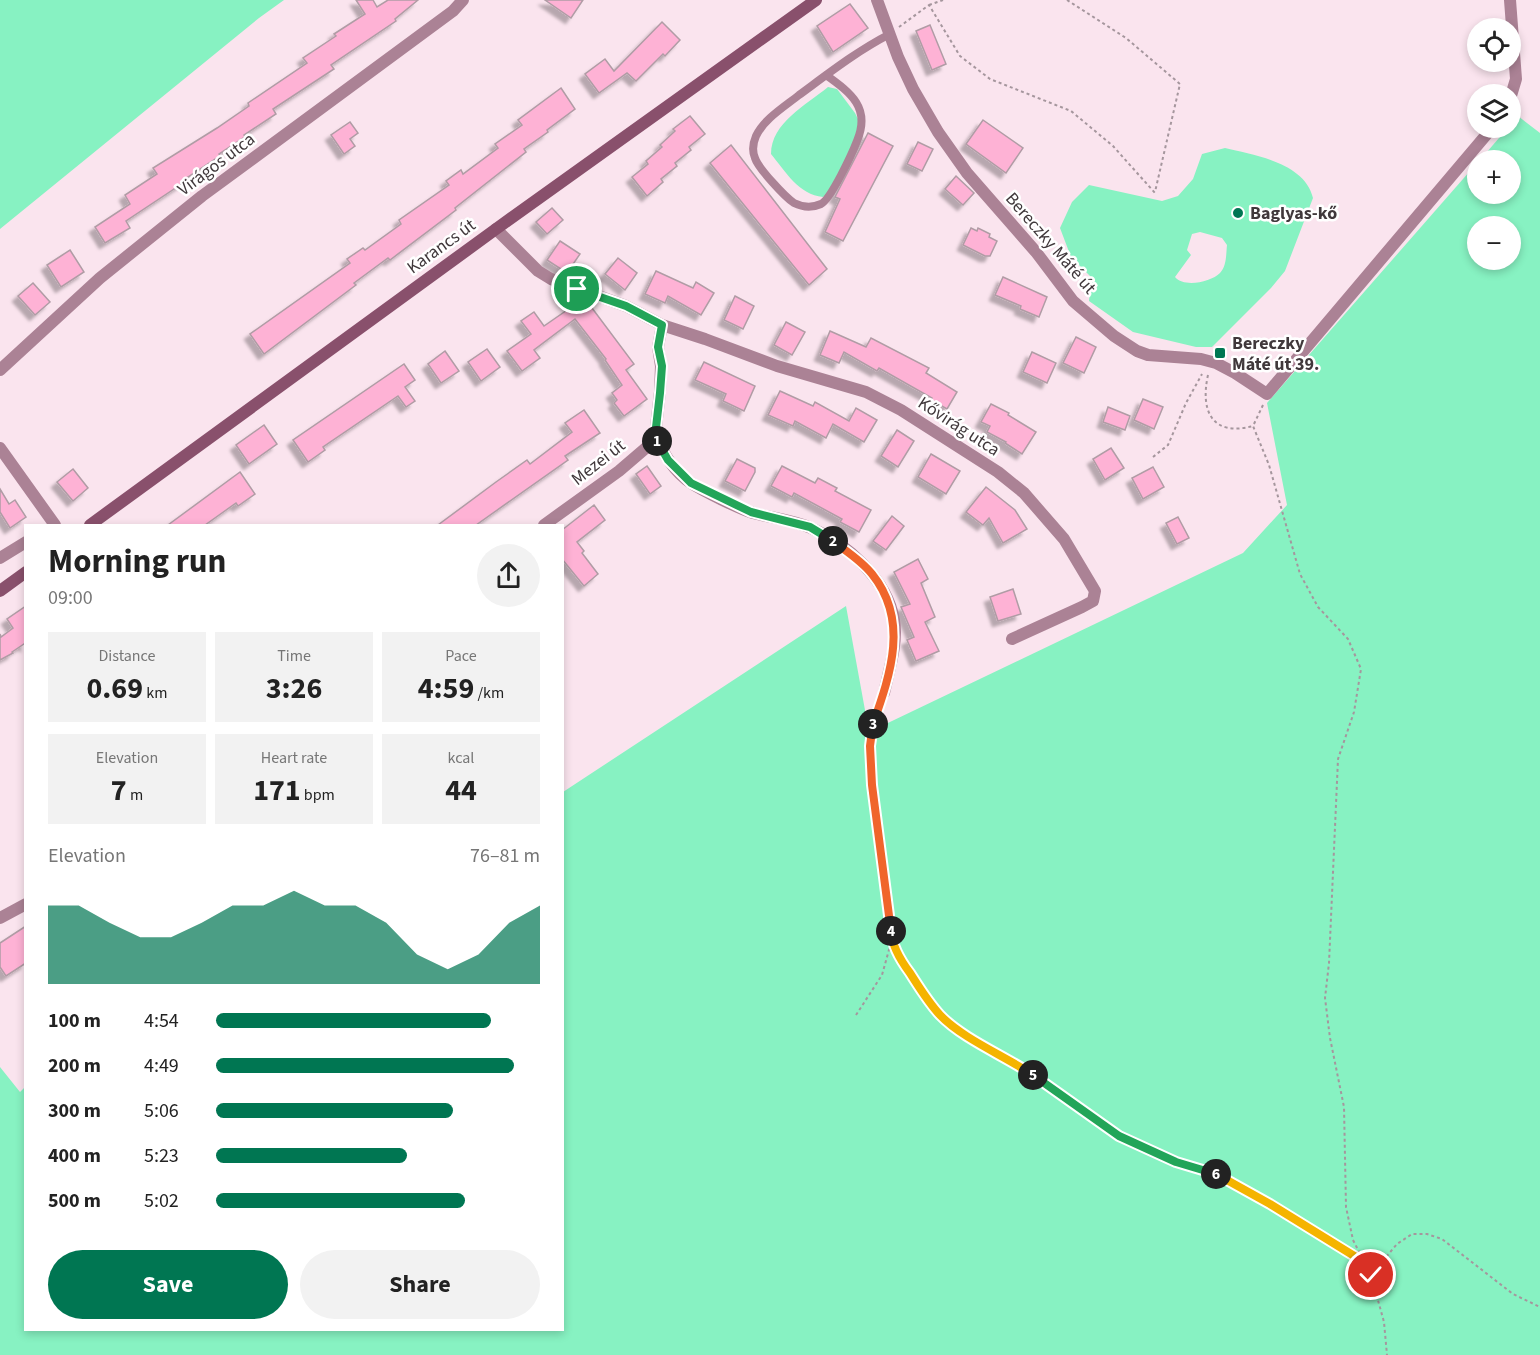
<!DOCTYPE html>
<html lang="en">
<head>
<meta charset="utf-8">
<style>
  :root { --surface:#fff; --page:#f2f2f2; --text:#222; --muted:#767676; --accent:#007652 }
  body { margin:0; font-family:"Source Sans 3",sans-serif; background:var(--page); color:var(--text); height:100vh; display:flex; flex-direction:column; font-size:22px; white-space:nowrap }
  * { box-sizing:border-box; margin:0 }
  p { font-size:20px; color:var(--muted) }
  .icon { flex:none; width:33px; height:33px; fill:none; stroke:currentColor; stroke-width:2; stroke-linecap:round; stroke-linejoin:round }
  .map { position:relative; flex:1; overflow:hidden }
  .drawer { position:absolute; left:24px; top:524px; width:540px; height:807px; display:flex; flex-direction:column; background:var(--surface); border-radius:0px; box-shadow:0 3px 9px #0003 }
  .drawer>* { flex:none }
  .tools { position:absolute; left:1467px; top:18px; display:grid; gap:12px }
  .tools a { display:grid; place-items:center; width:54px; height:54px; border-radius:50%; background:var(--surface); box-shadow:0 3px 9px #0003; font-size:30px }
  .pin { position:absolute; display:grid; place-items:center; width:51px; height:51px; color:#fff; margin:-26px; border:3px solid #fff; border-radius:50%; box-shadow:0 2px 6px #0007 }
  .km { position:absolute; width:30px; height:30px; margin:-15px; border-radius:50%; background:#222; color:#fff; font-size:16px; line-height:30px; text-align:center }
  .round { display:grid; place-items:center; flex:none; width:63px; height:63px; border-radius:32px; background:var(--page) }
  .overview { display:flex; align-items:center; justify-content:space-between; height:102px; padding:0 24px }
  h1 { font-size:33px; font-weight:700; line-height:45px }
  .stats { display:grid; grid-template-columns:repeat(3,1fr); gap:9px; height:102px; padding:6px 24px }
  .stats div { display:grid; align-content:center; border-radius:0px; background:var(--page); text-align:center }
  .stats b { font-size:30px; font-weight:700 }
  .stats small { font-size:16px; font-weight:400 }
  .stats p { font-size:16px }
  .chart { height:168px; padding:12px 24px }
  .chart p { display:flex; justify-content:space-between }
  .chart svg { width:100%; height:108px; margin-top:6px; fill:var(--accent); opacity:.7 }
  .cta { display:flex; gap:12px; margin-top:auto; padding:12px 24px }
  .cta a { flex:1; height:69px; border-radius:36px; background:var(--accent); color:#fff; font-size:24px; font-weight:700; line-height:69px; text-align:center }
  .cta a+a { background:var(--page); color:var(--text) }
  ul { padding:0 24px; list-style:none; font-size:20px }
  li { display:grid; grid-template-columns:96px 72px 1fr; align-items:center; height:45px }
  li i { height:15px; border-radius:8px; background:var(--accent) }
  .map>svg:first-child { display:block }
  .green { fill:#87f2c2; fill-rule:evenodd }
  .building { fill:#feb2d5; stroke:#b09ca5; stroke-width:1.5; filter:url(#shadow) }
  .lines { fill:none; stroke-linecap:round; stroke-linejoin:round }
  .path { stroke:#a5969d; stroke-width:2; stroke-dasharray:3 3; stroke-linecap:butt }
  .lane { stroke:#ab8295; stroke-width:8 }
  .street { stroke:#ab8295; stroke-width:12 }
  .secondary { stroke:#89506c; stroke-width:12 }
  .split-1-casing { stroke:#fff; stroke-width:12 }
  .split-2-casing { stroke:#fff; stroke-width:12 }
  .split-3-casing { stroke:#fff; stroke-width:12 }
  .split-4-casing { stroke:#fff; stroke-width:12 }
  .split-5-casing { stroke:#fff; stroke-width:12 }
  .split-6-casing { stroke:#fff; stroke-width:12 }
  .split-7-casing { stroke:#fff; stroke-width:12 }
  .split-1 { stroke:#22a559; stroke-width:8 }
  .split-2 { stroke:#22a559; stroke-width:8 }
  .split-3 { stroke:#f0652b; stroke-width:8 }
  .split-4 { stroke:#f0652b; stroke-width:8 }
  .split-5 { stroke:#f5b400; stroke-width:8 }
  .split-6 { stroke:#22a559; stroke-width:8 }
  .split-7 { stroke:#f5b400; stroke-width:8 }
  .poi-dot { fill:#007652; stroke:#fff; stroke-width:2 }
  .labels { text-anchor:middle; stroke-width:5; stroke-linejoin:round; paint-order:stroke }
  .street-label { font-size:18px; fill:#40383b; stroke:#fff }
  .poi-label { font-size:18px; font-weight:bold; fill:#40383b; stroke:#fff; text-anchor:start }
</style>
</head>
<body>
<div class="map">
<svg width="1540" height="1355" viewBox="0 0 1540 1355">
  <defs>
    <filter id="shadow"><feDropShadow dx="-5.5" dy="5.5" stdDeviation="1.5" flood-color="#0004"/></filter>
  </defs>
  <rect width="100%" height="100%" fill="#fae4ee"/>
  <g class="green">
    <path d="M0,0H284L259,18L0,229Z"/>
    <path d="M828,87L837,89L855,113L859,121L860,131L834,189L823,197C799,195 785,171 771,154C771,123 806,105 828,87Z"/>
    <path d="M1518,116L1540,133V1355H0V1067L20,1092L25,1087L26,1329H562L563,792L846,606L869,732L1243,553L1287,505L1267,403L1477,163L1478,194H1510V160H1480ZM1478,226H1510V260H1478Z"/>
    <path d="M1225,148C1255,155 1305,163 1313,198L1285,271L1271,288L1212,347H1196L1133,332L1089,301L1091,277L1071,257L1060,228L1072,202L1089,185L1162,201L1178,196L1193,179L1202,154ZM1200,232L1222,238L1227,245C1226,253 1227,266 1220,273C1211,282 1184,288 1175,277L1191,255L1187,250L1192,234Z"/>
  </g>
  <g class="building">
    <path d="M356,0H373L377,7L388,0H418L395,19L396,21L331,65L334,69L273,109L276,114L244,135L245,137L219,154L220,156L185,179L186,181L126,221L130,228L105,243L95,227L130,204L125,195L157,174L153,168L217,128L249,106L248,103L307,63L303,58L336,36L334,34L365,14Z"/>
    <path d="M545,0H583L571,18Z"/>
    <path d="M850,4L868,28L833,52L817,26Z"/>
    <path d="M662,22L680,40L665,56L663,54L636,81L627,73L599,93L585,74L605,59L614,71Z"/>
    <path d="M930,25L946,64L932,70L916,31Z"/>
    <path d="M561,88L575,109L547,130L548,132L524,149L526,152L455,208L456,210L390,260L388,258L354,283L356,285L264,354L250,334L350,263L347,259L363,248L365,250L401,224L399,220L449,185L446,181L461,170L463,174L498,148L495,144L522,125L518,120Z"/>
    <path d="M690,116L705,134L689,147L691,150L675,163L677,166L661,179L663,182L647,196L632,177L648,164L646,161L662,147L660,145L675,131L673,129Z"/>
    <path d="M983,120L1023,148L1006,173L966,144Z"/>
    <path d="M350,122L358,133L350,139L355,146L344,154L331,135Z"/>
    <path d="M868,133L893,146L843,241L825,232L840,199L835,197Z"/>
    <path d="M918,142L933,149L922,171L907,164Z"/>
    <path d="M731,145L827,269L809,285L710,163Z"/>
    <path d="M956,176L974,193L963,205L945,189Z"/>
    <path d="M552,208L563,220L547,234L536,222Z"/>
    <path d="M971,228L977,231L978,228L990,234L989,237L997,241L990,256H985L963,245Z"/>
    <path d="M560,241L580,254L567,273L547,260Z"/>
    <path d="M70,250L84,272L61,287L47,265Z"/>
    <path d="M618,258L637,273L625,290L605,274Z"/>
    <path d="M656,271L693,288L696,282L714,293L701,315L668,296L665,303L645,294Z"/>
    <path d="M1003,277L1047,297L1039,317L1020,309L1021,306L995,295Z"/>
    <path d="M33,283L50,302L35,315L18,296Z"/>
    <path d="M735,296L754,306L743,329L724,320Z"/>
    <path d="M583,299L586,300L634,364L626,370L647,399L624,416L614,403L617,400L612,393L622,385L605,360L606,359L575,319L534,350L540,358L522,371L507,351L531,334L521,321L534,312L544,326Z"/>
    <path d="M786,322L805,332L792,355L774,345Z"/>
    <path d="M830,331L866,347L871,338L929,368L926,373L957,392L947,409L931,400L932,398L879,368L877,371L844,352L839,363L820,355Z"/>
    <path d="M1076,337L1096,347L1084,373L1063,363Z"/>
    <path d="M487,349L500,367L481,381L468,362Z"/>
    <path d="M445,351L459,371L441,383L428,364Z"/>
    <path d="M1032,352L1056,363L1047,383L1023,372Z"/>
    <path d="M704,362L755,386L744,411L723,401L726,394L695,380Z"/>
    <path d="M404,364L415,380L405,387L415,401L406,407L398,396L323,447L325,450L308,462L293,440Z"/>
    <path d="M780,391L813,406L815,402L849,421L856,408L877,420L864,442L833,424L826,438L795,421L793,426L768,415Z"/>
    <path d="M1143,399L1163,407L1154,429L1134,420Z"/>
    <path d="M991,404L1009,413L1008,415L1036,432L1022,454L1005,443L1006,442L987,432L990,426L981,422Z"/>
    <path d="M1108,407L1130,416L1125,430L1103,422Z"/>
    <path d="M584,410L600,433L565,456L568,460L476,525H438L496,482L527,460L530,464L572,432L565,423Z"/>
    <path d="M264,425L277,444L249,464L236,445Z"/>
    <path d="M897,430L914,441L898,467L881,456Z"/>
    <path d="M1111,448L1124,468L1105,480L1093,459Z"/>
    <path d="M931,454L960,471L946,494L918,477Z"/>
    <path d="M737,459L755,468V472L745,491L725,481Z"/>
    <path d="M647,466L661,486L650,494L636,474Z"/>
    <path d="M782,466L815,483L818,478L837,488L835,491L871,510L859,532L840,522L842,519L794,493L792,497L771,486Z"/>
    <path d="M1153,467L1164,487L1143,499L1132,478Z"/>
    <path d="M73,469L88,488L73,501L57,482Z"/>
    <path d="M240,472L255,494L238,506L236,503L205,525H168Z"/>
    <path d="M986,487L1015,510L1027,529L1003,543L989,518L983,525L966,512Z"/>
    <path d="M0,489L9,504L15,500L26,517L10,528L0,512Z"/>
    <path d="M594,505L605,520L577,542L584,551L582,553L598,574L584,586L562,559V530Z"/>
    <path d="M892,516L904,526L886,550L873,541Z"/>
    <path d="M1178,517L1189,538L1177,544L1166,523Z"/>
    <path d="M918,559L928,579L921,583L935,617L925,622L939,651L916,661L907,640L914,637L901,607L910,604L894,572Z"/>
    <path d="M1013,589L1021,614L998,621L990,597Z"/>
    <path d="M26,606V646L24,644L12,652L13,653L0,660V634L1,637L13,628L7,619Z"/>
    <path d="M26,926V963L6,976L0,967V943Z"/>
  </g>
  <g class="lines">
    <g class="path">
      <path d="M1067,0L1126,38L1180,84L1155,192"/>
      <path d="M929,5L943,0"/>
      <path d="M899,27L929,5L960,56L990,79L1071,111L1113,146L1155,193"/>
      <path d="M1208,375C1200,411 1212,437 1253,426"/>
      <path d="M1263,405L1253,426L1269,465L1300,574L1318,607L1348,639L1361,669L1354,712L1338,759L1329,963L1325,998L1330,1038L1344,1107L1346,1207L1353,1240L1371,1275L1384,1322L1387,1355"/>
      <path d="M1153,457L1168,445L1186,403L1202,374"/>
      <path d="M892,939L901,960L919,988L941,1016L974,1041L1015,1063L1119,1136L1176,1162L1221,1175L1364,1262"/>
      <path d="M856,1015L882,975L892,939L872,785L870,746L871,730L880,704"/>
      <path d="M1371,1275L1397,1244L1412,1234H1427L1442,1239L1513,1294L1540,1307"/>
    </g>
    <path class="lane" d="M826,75C851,93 871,108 857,141C852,154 831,199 821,204C812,208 802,207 794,203C785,197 758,168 755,158C752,151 753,143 756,136C764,119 784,107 799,95C829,73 857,51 890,34"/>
    <g class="street">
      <path d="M877,0L898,57L913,89L938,132L967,173L1036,252L1073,301L1114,336L1137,351L1148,355L1201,359L1216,363L1235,373L1267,394L1492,128"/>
      <path d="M1510,0L1516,79L1510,99"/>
      <path d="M496,229L538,271L551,279L626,306L662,325L658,347L661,366L660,392L655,436L647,447L619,471L544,525"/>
      <path d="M662,325L705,339L777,366L866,392L901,410L998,472L1024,493L1064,539L1095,591L1093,601L1082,607L1012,639"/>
      <path d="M0,370L100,278L202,196L453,11L463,0"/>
      <path d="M655,436C664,454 674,472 691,483C703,491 740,509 753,513C772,518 793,520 811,528C847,544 887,579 894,620C898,643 889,670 884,693"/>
      <path d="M0,448L55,525"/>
      <path d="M0,558L26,542"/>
      <path d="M0,918L26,904"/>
    </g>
    <g class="secondary">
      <path d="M90,525L496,229L816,0"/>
      <path d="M0,591L26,572"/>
    </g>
  </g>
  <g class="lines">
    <g class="split-1-casing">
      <path id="split-1" d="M577,289L626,306L662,325L658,347L662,366L660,393L655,436L657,441"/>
    </g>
    <g class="split-2-casing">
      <path id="split-2" d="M657,441L668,460L691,483L751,512L810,527L833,541"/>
    </g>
    <g class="split-3-casing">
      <path id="split-3" d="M833,541C846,551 862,561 872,574C909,620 891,673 873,724"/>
    </g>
    <g class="split-4-casing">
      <path id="split-4" d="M873,724L870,746L872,785L891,931"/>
    </g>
    <g class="split-5-casing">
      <path id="split-5" d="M891,931C892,947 901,961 910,973C919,987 928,1002 940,1015C963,1039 1005,1056 1033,1075"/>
    </g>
    <g class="split-6-casing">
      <path id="split-6" d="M1033,1075L1119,1136L1176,1162L1216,1174"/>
    </g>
    <g class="split-7-casing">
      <path id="split-7" d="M1216,1174L1270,1204L1364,1262L1371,1275"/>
    </g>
    <use href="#split-1" class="split-1"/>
    <use href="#split-2" class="split-2"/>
    <use href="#split-3" class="split-3"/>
    <use href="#split-4" class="split-4"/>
    <use href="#split-5" class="split-5"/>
    <use href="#split-6" class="split-6"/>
    <use href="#split-7" class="split-7"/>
  </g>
  <g class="poi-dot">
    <circle cx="1238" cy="213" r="6"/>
    <rect x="1214" y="347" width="12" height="12" rx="3"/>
  </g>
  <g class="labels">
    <g class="street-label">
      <text transform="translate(216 164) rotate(-37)" y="6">Virágos utca</text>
      <text transform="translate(1051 243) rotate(49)" y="6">Bereczky Máté út</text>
      <text transform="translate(441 246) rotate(-36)" y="6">Karancs út</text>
      <text transform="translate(959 426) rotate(33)" y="6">Kővirág utca</text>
      <text transform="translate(598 462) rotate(-38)" y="6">Mezei út</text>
    </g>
    <g class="poi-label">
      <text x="1250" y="219">Baglyas-kő</text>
      <text x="1232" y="349">Bereczky<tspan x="1232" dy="21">Máté út 39.</tspan></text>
    </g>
  </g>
</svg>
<div class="tools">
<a><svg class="icon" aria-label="locate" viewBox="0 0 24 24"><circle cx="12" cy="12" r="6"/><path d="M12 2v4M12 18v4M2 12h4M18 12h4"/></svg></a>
<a><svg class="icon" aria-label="layers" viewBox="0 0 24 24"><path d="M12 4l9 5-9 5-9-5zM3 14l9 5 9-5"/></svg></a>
<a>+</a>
<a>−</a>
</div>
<div class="pin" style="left:577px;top:289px;background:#1e9e55"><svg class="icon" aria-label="arrive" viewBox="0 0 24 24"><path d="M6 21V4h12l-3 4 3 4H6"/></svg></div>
<div class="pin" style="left:1371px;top:1275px;background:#d93025"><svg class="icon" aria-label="check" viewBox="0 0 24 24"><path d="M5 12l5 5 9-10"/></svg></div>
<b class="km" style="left:657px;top:441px">1</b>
<b class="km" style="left:833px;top:541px">2</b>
<b class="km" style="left:873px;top:724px">3</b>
<b class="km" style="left:891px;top:931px">4</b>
<b class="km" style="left:1033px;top:1075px">5</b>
<b class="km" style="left:1216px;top:1174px">6</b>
<section class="drawer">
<div class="overview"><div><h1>Morning run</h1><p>09:00</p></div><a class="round"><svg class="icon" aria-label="share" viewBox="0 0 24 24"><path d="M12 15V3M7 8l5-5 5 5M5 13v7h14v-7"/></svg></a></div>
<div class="stats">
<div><p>Distance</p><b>0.69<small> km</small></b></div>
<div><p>Time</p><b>3:26</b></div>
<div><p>Pace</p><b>4:59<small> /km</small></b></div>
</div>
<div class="stats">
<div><p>Elevation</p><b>7<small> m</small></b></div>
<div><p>Heart rate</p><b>171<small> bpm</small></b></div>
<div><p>kcal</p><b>44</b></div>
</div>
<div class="chart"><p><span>Elevation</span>76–81 m</p>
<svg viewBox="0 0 160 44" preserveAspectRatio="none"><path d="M0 44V12L10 12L20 19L30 25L40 25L50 19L60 12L70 12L80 6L90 12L100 12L110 19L120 32L130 38L140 32L150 19L160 12V44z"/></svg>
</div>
<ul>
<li><b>100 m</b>4:54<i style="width:85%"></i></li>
<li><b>200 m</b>4:49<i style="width:92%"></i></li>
<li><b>300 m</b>5:06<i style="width:73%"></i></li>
<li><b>400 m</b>5:23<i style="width:59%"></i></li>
<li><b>500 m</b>5:02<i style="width:77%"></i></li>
</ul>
<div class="cta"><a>Save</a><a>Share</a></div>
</section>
</div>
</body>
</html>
